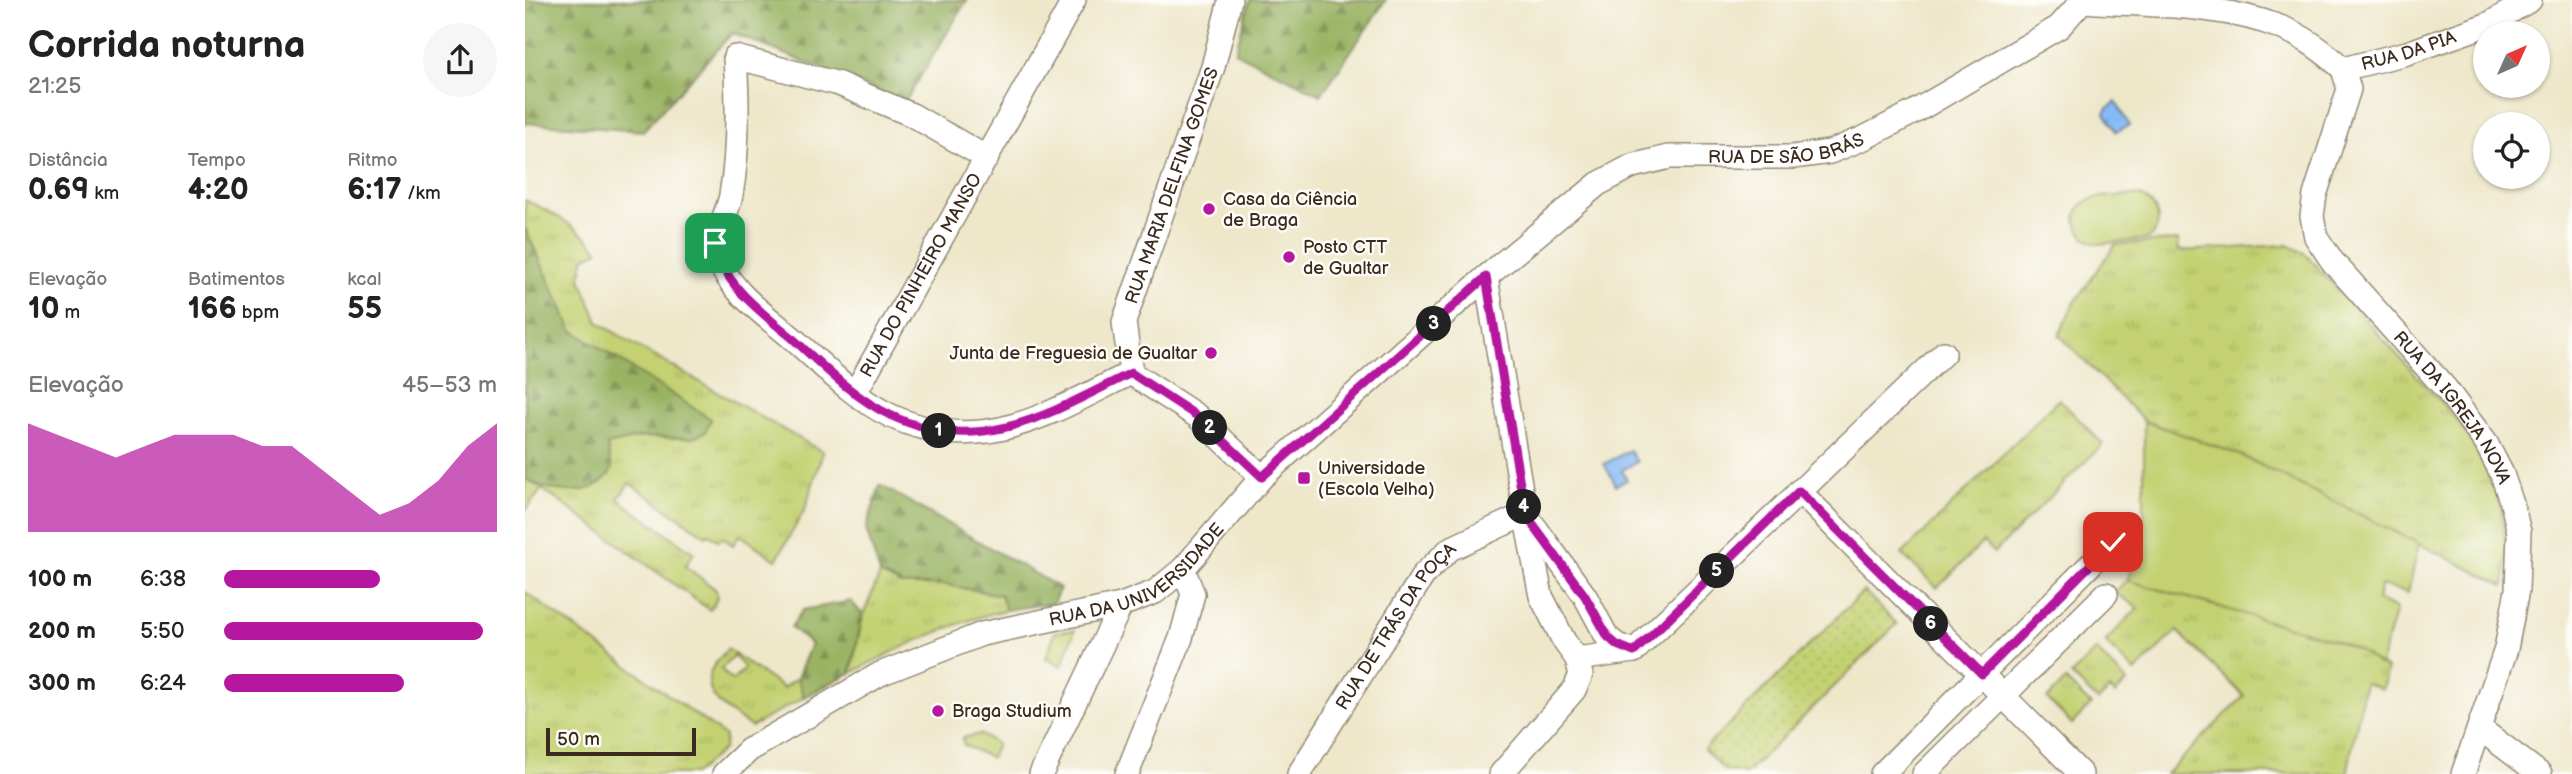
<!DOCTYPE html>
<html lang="pt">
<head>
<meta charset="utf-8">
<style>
  :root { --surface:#fff; --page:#f6f6f6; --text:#222; --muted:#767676; --accent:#b5179e }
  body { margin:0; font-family:"Balsamiq Sans",sans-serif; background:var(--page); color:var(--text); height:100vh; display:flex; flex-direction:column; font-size:26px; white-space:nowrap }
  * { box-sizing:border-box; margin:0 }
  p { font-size:23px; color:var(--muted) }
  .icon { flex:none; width:38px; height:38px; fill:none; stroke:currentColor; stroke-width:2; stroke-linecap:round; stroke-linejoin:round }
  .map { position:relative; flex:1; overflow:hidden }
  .sheet { display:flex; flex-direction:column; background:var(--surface); width:525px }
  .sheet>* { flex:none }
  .needle { width:46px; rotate:45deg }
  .fabs { position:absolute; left:1948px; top:21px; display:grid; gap:14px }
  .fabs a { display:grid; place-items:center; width:77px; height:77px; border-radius:50%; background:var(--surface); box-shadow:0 2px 5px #0004; font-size:35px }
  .scale { position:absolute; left:21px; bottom:18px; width:150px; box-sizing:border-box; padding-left:7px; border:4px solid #3b2a1e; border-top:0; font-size:19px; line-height:24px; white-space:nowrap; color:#3b2a1e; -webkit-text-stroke:5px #fdfcf7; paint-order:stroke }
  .pin { position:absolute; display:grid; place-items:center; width:60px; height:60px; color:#fff; margin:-30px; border-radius:14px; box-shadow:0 4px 10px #0006 }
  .km { position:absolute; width:35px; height:35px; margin:-18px; border-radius:50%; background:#222; color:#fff; font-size:19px; line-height:35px; text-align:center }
  .round { display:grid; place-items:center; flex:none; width:74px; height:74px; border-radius:37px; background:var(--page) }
  .head { display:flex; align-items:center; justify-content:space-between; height:119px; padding:0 28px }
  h1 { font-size:38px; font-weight:800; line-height:52px }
  .metrics { display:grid; grid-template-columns:repeat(3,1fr); gap:10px; height:119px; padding:7px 28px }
  .metrics div { display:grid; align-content:center }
  .metrics b { font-size:30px; font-weight:800 }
  .metrics small { font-size:19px; font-weight:400 }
  .metrics p { font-size:19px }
  .chart { height:196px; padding:14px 28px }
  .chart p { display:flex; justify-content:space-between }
  .chart svg { width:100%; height:126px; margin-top:7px; fill:var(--accent); opacity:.7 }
  ul { padding:0 28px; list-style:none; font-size:23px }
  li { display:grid; grid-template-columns:112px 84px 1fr; align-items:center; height:52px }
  li i { height:18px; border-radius:9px; background:var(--accent) }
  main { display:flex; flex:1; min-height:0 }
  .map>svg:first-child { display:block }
  .grass { fill:url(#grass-tufts); stroke:#7f7e48; stroke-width:2; fill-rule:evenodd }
  .forest { fill:url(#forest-firs); stroke:#6a6e41; stroke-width:2 }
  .park { fill:url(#park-dots); stroke:#7f7e48; stroke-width:2 }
  .garden { fill:#c3d172; stroke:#7f7e48; stroke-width:2 }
  .water { fill:url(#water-ripples); stroke:#607289; stroke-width:2 }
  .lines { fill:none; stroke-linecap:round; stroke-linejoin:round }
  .minor-casing { stroke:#948874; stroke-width:26 }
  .minor { stroke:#fff; stroke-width:23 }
  .route-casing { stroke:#fff; stroke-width:14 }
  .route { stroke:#b5179e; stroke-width:9 }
  .poi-dot { fill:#b5179e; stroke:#fdfcf7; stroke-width:2.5 }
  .labels { text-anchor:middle; stroke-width:5; stroke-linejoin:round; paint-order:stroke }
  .street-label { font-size:18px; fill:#3b2a1e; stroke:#fdfcf7 }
  .poi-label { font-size:18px; fill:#3b2a1e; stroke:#fdfcf7; text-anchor:start }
</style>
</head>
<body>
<main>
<section class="sheet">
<div class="head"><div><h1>Corrida noturna</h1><p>21:25</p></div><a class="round"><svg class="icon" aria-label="share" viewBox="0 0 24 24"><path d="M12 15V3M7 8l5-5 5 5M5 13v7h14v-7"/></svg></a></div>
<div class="metrics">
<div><p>Distância</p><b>0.69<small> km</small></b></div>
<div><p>Tempo</p><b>4:20</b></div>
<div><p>Ritmo</p><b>6:17<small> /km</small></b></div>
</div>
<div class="metrics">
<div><p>Elevação</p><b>10<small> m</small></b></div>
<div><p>Batimentos</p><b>166<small> bpm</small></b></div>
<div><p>kcal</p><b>55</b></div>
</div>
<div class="chart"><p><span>Elevação</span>45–53 m</p>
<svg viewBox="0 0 160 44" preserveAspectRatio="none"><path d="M0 44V6L10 10L20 14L30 18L40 14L50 10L60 10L70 10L80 14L90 14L100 22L110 30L120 38L130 34L140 26L150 14L160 6V44z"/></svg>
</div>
<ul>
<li><b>100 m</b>6:38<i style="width:57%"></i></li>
<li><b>200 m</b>5:50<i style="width:95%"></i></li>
<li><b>300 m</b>6:24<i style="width:66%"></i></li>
</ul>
</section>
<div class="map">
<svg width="2047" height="774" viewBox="0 0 2047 774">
  <defs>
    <pattern id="grass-tufts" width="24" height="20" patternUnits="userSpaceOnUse" patternTransform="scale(1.75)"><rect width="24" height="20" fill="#c3d172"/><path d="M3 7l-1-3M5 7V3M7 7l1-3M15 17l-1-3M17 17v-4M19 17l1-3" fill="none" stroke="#a8b462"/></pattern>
    <pattern id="forest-firs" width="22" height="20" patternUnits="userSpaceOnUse" patternTransform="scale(1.75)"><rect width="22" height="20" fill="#9ab364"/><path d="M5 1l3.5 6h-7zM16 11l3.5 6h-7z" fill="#7f9252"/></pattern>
    <pattern id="park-dots" width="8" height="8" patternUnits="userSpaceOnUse" patternTransform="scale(1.75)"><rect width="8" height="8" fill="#c3d172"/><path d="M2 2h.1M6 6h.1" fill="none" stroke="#a8b462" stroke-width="1.8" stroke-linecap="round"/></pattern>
    <pattern id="water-ripples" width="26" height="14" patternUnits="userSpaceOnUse" patternTransform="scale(1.75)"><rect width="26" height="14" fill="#86baf4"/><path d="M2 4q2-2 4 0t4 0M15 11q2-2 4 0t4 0" fill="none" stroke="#6f97c5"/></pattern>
  </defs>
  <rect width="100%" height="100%" fill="#fdfcf7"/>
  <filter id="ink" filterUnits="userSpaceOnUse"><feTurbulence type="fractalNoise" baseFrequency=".0143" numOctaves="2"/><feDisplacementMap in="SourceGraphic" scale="14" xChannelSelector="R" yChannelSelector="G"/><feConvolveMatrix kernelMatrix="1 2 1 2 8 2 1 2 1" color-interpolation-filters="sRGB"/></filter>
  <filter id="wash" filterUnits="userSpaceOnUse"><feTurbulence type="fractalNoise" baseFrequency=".00686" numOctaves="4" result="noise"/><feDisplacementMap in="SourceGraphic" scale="28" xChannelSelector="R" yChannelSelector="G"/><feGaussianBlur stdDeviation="1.57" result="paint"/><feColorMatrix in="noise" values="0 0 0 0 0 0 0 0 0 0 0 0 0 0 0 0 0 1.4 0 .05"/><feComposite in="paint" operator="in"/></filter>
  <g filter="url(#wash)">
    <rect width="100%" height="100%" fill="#eee7ca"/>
    <g class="grass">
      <path d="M0,200C27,212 55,228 74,251L60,257L55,277L73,322L108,344L298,452L280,509L251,560L215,535L208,545L197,537L194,541L184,534L181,536L104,483L93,499L169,553L160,566L190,589C195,597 190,602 185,610L17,489L0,511V478L17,489L81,445L117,437L167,438L186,420L46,330L0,228Z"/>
      <path d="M1653,240L1654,251L1763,245L1778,252L1787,261L1931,419C1969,470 1988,522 1979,586L1715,455L1619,421L1534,335L1548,305L1590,245Z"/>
      <path d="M1534,399L1578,444L1469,553L1458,542L1412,588L1377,554Z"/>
      <path d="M355,574L377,585H422L476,595L481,610C425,623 376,647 326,673L338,615Z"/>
      <path d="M1602,580L1809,640L1834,650L1862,669L1857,689L1840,683L1822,774H1641L1719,696L1652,631L1610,672L1580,642L1613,608L1589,592Z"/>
      <path d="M0,592L200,736L199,748L170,774H0Z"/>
      <path d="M202,649L258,688L272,678L279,697L226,727C210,715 182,702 184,678C185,667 196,657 202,649ZM209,656L220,668L207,681L196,669Z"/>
      <path d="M1571,650L1602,682L1590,694L1585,689L1573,701L1546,675Z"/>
      <path d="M1541,680L1566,705L1547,724L1522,699Z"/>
    </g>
    <g class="forest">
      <path d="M0,0H442L380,102L207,33L118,131L0,123Z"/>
      <path d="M725,0H861L796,95L710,52Z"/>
      <path d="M0,228L47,330L186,419L180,432L167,438L117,437L82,445L87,469C71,500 26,494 0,478Z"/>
      <path d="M355,485L535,588L528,603L481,610L476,595L422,585H377L355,574L341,529Z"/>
      <path d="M326,601L338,615L325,673L279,697L272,678L286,644L266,627L278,610Z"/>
    </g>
    <path class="park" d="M1339,591L1372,624L1221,774L1199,770L1179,749Z"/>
    <g class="garden">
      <path d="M1614,195C1632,202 1641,225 1623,239L1574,244C1553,241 1540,211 1564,200C1574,195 1601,196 1614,195Z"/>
      <path d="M1619,421L1715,455L1894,544L1883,593L1856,585L1852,600L1871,609L1855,665L1834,650L1809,640L1602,580L1614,549L1619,526Z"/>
      <path d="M550,630L537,666L521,658L530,632Z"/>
      <path d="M455,734L472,744L466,758L439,745L437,738Z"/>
    </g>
    <g class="water">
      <path d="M1591,102L1604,125L1591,132L1580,113L1583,108Z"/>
      <path d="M1105,450L1112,462L1097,470L1102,480L1091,485L1079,464Z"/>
    </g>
  </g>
  <g filter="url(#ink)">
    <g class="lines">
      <g class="minor-casing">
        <g id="minor">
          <path d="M1558,1C1623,6 1694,3 1755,27C1778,36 1801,53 1818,69"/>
          <path id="s1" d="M1818,69L1824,89L1790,195L1787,216L1791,237L1808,262L1921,389L1961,443L1977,474L1988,507L1994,532L1992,590L1981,649L1938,774"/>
          <path id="s2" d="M1818,69L1882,53L1964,24L2005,0"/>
          <path d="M462,158L387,115L314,84L210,57C213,102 214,150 206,195C204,210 188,237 191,250C198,287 239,314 266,337C297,364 328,398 366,416C457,458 525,413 606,373"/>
          <path d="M961,277L1000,514L1016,596L1039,641L1052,659L1056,675L1049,690L976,774"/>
          <path id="s3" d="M606,373L599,322L688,67L705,0"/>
          <path d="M606,373L672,416L737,477"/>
          <path id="s4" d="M330,393L549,0"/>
          <path d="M1274,491L1556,774"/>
          <path d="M1004,519L1060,596L1082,637L1092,645L1109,651"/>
          <path d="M1052,659L1109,651L1419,353"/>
          <path d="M1954,728L2015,774"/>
          <path id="s5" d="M199,774L224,750L355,674L457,634L596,605L630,592L658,569L737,477L961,277L1073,184L1107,166L1144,157H1268L1305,152L1339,138L1391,111L1534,27L1558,0"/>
          <path d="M516,774L596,605"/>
          <path d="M602,774L656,638L668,594L658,569"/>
          <path id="s6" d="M774,774L899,574L925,549L1000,514"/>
          <path d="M1357,774L1588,542"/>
          <path d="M1399,774L1581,594"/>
        </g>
      </g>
      <use href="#minor" class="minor"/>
    </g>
  </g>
  <g class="lines" filter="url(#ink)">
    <g class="route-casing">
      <path id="route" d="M190,243C197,284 235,311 265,336C296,364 327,397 365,415C454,458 526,413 606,373L672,416L737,477L961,277L1000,514L1060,596L1083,637L1092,645L1109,652L1274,491L1457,674L1588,542"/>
    </g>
    <use href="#route" class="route"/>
  </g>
  <g class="poi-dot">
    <circle cx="684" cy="209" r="7"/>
    <circle cx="764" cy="257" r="7"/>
    <circle cx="686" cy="353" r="7"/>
    <rect x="772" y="471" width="14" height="14" rx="3.5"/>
    <circle cx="413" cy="711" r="7"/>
  </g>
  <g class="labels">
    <g class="street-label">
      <text dy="6" stroke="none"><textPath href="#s2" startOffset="68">RUA DA PIA</textPath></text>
      <text dy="6" stroke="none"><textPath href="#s5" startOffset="1272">RUA DE SÃO BRÁS</textPath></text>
      <text dy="6" stroke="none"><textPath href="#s3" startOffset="196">RUA MARIA DELFINA GOMES</textPath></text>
      <text dy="6" stroke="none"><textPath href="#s4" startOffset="135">RUA DO PINHEIRO MANSO</textPath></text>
      <text dy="6" stroke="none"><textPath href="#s1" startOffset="394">RUA DA IGREJA NOVA</textPath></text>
      <text dy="6" stroke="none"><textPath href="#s5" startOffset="466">RUA DA UNIVERSIDADE</textPath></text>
      <text dy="6" stroke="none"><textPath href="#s6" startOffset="177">RUA DE TRÁS DA POÇA</textPath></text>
    </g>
    <g class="poi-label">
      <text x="698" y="205">Casa da Ciência<tspan x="698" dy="21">de Braga</tspan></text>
      <text x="778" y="253">Posto CTT<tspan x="778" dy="21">de Gualtar</tspan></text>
      <text x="672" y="359" text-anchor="end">Junta de Freguesia de Gualtar</text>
      <text x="793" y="474">Universidade<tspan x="793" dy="21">(Escola Velha)</tspan></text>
      <text x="427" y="717">Braga Studium</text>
    </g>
  </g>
</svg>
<div class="fabs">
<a><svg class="needle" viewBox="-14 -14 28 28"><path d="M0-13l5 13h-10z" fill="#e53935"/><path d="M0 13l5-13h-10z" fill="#767676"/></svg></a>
<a><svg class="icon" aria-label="locate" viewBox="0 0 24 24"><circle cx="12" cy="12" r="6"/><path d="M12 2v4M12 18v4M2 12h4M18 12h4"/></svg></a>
</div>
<div class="scale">50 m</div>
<div class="pin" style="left:190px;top:243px;background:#1e9e55"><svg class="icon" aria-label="arrive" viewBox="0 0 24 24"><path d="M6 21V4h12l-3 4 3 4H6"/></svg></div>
<div class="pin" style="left:1588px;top:542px;background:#d93025"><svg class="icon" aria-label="check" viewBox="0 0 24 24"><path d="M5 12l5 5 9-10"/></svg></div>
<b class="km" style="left:414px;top:431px">1</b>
<b class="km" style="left:685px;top:428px">2</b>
<b class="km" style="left:909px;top:324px">3</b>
<b class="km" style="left:999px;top:507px">4</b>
<b class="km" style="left:1192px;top:571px">5</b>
<b class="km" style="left:1406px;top:624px">6</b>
</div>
</main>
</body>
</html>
